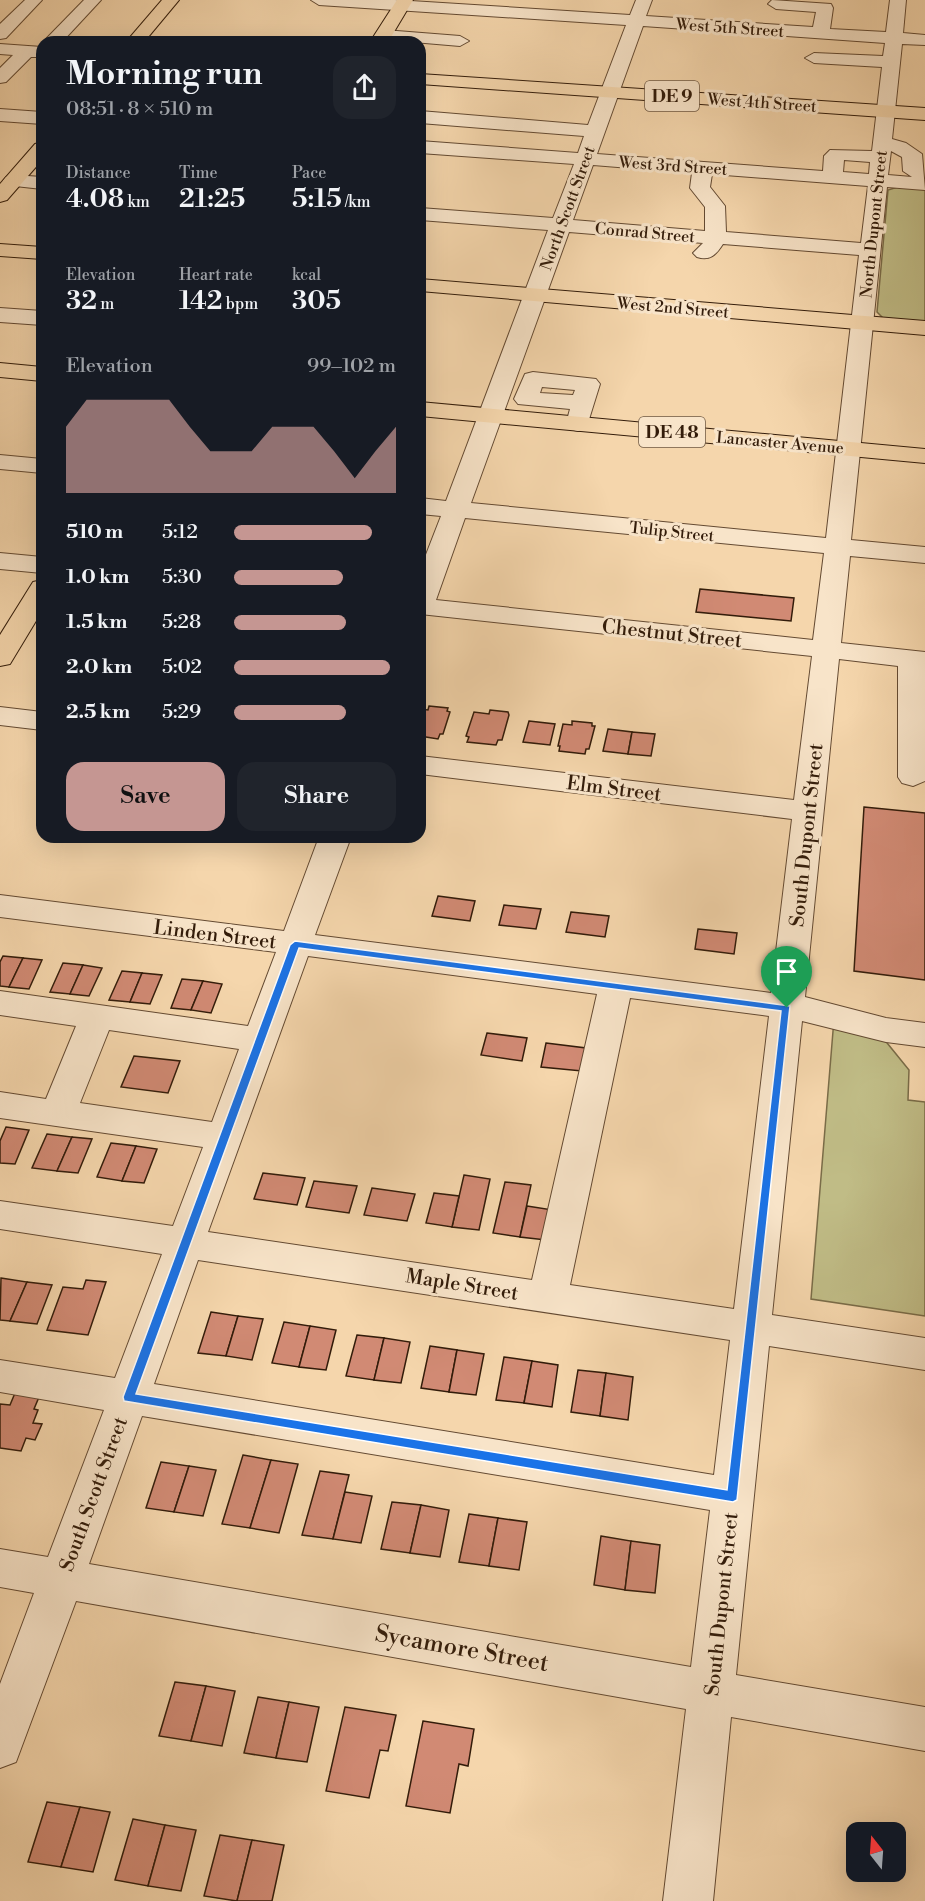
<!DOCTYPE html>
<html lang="en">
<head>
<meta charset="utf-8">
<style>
  :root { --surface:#171b24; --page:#20242c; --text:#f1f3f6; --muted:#9ea1a6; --accent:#c59692 }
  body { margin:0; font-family:"Libre Bodoni",serif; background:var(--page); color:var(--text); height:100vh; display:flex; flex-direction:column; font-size:22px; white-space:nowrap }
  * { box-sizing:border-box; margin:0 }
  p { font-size:20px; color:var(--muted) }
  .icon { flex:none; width:33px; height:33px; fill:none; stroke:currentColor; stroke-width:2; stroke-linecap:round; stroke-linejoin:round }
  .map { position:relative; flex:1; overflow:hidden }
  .panel { position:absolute; left:36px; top:36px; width:390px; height:807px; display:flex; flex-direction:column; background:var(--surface); border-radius:18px; box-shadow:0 6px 24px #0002 }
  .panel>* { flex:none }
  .needle { width:39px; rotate:343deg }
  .fabs { position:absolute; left:846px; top:1822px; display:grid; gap:12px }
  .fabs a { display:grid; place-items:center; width:60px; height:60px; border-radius:12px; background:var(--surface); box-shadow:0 6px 24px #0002; font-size:30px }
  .pin { position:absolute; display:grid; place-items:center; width:51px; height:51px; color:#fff; margin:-62px -26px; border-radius:50% 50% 50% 0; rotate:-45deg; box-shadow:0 0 6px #0007 }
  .pin .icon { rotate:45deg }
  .round { display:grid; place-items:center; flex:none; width:63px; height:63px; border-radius:18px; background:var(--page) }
  .headline { display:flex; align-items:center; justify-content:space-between; height:102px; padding:0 30px }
  h1 { font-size:33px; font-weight:600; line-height:45px }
  .stats { display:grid; grid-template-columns:repeat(3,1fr); gap:9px; height:102px; padding:6px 30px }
  .stats div { display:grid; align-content:center }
  .stats b { font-size:26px; font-weight:600 }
  .stats small { font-size:16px; font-weight:400 }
  .stats p { font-size:16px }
  .chart { height:168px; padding:12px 30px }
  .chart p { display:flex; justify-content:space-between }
  .chart svg { width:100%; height:108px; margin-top:6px; fill:var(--accent); opacity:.7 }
  .primary-button { display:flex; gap:12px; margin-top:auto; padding:12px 30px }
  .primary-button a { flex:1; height:69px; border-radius:18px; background:var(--accent); color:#111; font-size:24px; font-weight:600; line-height:69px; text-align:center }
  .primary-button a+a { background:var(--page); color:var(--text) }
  ul { padding:0 30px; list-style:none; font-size:20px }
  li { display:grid; grid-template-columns:96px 72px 1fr; align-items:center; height:45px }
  li i { height:15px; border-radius:8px; background:var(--accent) }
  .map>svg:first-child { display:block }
  .green { fill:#c0bc86; stroke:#7a6c48; stroke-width:1.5 }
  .building { fill:#d18a74; stroke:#331c0a; stroke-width:1.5 }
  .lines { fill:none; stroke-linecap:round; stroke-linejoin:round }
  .minor-casing { stroke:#644a32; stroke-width:2 }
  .major-casing { stroke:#331c0a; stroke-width:2 }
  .minor { fill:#f8e4c9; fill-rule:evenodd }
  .major { fill:#f5d6ac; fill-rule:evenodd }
  .route { fill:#1a73e8; stroke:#fff; stroke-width:1.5; fill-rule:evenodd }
  .labels { text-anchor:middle; stroke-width:6; stroke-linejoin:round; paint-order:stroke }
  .far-street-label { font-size:16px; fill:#331c0a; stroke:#f8e4c9 }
  .shield { fill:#f8e4c9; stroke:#6e5843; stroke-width:1.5 }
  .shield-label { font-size:18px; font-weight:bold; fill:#331c0a }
  .street-label { font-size:20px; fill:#331c0a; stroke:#f8e4c9 }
  .near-street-label { font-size:24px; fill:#331c0a; stroke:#f8e4c9 }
</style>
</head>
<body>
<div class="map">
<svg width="925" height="1901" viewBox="0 0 925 1901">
  <rect width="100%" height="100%" fill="#f5d6ac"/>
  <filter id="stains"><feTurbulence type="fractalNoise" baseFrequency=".00333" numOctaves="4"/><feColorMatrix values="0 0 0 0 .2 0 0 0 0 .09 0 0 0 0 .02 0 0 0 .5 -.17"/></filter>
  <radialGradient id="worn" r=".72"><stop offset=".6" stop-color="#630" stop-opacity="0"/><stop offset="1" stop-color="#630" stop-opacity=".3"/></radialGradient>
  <g class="green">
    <path d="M901,186L925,188V322L884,319L877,312L888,190Z"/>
    <path d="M834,1019L883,1038L909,1070L908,1100L925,1102V1316L811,1299Z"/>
  </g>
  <g class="building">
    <path d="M700,589L794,598L791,621L696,612Z"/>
    <path d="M429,706L448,708L447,711L450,712L443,734H440L438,739L420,736V709L428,710Z"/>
    <path d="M490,710L508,712L509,715L502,740H498L496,745L467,742L469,737L466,736L474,712L489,714Z"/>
    <path d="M529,721L555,724L550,745L523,742Z"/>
    <path d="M572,721L592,723V726H595L589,749H586L585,754L559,751L560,746H558L563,724L572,725Z"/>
    <path d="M608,729L632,732L628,754L603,751Z"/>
    <path d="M632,732L655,734L651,756L628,754Z"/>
    <path d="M864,807L925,813V980L854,971Z"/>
    <path d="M438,896L475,901L470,921L432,916Z"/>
    <path d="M504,905L541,909L536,929L499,925Z"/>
    <path d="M571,912L609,916L605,937L566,932Z"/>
    <path d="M698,929L737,933L734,954L695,949Z"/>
    <path d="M3,956L23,958L9,987L0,986V962Z"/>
    <path d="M23,958L42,960L29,989L9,987Z"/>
    <path d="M63,963L83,965L70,994L50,992Z"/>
    <path d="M83,965L102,968L89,996L70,994Z"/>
    <path d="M122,971L142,973L130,1002L109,1000Z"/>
    <path d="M142,973L162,975L150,1004L130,1002Z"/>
    <path d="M182,979L203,981L191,1010L171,1008Z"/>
    <path d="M203,981L222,984L211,1013L191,1010Z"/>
    <path d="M487,1033L527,1038L522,1061L481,1055Z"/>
    <path d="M546,1043L586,1048L582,1071L541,1067Z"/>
    <path d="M134,1056L180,1061L168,1093L121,1087Z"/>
    <path d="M6,1127L29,1130L15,1164L0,1163V1141Z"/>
    <path d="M47,1134L72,1137L57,1171L32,1168Z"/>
    <path d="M72,1137L92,1139L78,1173L57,1171Z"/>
    <path d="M111,1143L136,1146L122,1181L97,1177Z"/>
    <path d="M136,1146L157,1149L144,1183L122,1181Z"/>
    <path d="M263,1173L305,1178L297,1205L254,1199Z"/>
    <path d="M464,1175L490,1179L479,1230L452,1227Z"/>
    <path d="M314,1181L357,1186L349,1213L306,1207Z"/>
    <path d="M505,1182L531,1185L520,1237L493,1233Z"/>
    <path d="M372,1188L415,1194L407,1221L364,1215Z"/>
    <path d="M434,1193L459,1196L452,1227L426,1223Z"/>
    <path d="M527,1206L553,1210L546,1240L520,1237Z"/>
    <path d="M1,1278L27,1282L10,1321L0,1320Z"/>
    <path d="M86,1280L106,1282L88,1335L47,1330L63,1287L83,1289Z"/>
    <path d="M27,1282L52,1285L37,1324L10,1321Z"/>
    <path d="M211,1312L238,1316L226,1356L198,1353Z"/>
    <path d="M238,1316L263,1319L252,1360L226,1356Z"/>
    <path d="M284,1322L310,1326L299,1367L272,1363Z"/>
    <path d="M310,1326L336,1330L326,1370L299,1367Z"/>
    <path d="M357,1335L384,1338L374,1380L346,1376Z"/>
    <path d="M384,1338L410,1342L401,1383L374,1380Z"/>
    <path d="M430,1346L457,1350L449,1392L421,1388Z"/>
    <path d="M457,1350L484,1354L476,1395L449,1392Z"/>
    <path d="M504,1357L532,1361L524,1403L496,1400Z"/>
    <path d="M532,1361L558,1365L552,1407L524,1403Z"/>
    <path d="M578,1370L606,1373L600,1416L571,1412Z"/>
    <path d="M606,1373L633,1377L628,1420L600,1416Z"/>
    <path d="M15,1393L39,1397L34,1409L38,1410L33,1423L42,1424L35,1440L26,1438L21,1451L0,1448V1404L10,1405Z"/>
    <path d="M243,1455L271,1460L250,1528L222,1524Z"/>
    <path d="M271,1460L298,1464L279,1533L250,1528Z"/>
    <path d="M161,1462L189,1466L174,1512L146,1508Z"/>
    <path d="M189,1466L216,1470L203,1516L174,1512Z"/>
    <path d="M320,1471L349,1475L333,1539L302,1535Z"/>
    <path d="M345,1492L372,1496L361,1543L333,1539Z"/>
    <path d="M392,1502L421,1505L410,1553L381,1549Z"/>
    <path d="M421,1505L449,1510L440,1557L410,1553Z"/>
    <path d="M469,1514L498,1518L489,1566L459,1562Z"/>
    <path d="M498,1518L527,1522L519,1570L489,1566Z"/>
    <path d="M601,1536L631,1541L625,1590L594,1585Z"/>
    <path d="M631,1541L660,1545L655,1593L625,1590Z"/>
    <path d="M175,1682L206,1686L191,1741L159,1736Z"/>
    <path d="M206,1686L235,1691L222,1746L191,1741Z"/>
    <path d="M258,1697L289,1702L276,1758L244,1753Z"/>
    <path d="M289,1702L319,1707L307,1762L276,1758Z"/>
    <path d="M345,1707L396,1715L388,1751L380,1750L369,1798L326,1791Z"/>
    <path d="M423,1721L474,1729L468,1766L459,1764L450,1813L406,1806Z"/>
    <path d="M47,1802L80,1807L61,1867L28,1862Z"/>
    <path d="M80,1807L110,1812L93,1872L61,1867Z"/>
    <path d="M133,1819L165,1825L148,1886L115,1880Z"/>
    <path d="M165,1825L196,1830L181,1891L148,1886Z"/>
    <path d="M220,1835L252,1840L237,1901L204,1896Z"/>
    <path d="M252,1840L284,1845L272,1901H237Z"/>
  </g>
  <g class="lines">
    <g class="minor-casing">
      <g id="minor">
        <path d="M25,0H42L6,38L0,39V24Z"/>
        <path d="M84,0H101L62,42H43Z"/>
        <path d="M311,0H395L630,15L636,0H652L646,16L813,27L816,12L776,9L768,4L772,0L831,4L833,8L830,29L886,32L890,0H906L903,33L925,35V45L902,44L892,139L906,143L922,154L925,190L887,187L851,540L925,547V563L850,556L841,643L925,652V781L913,786L902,783L898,777V666L839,659L805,997L886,1018L925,1023V1047L886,1042L802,1021L772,1315L925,1338V1370L769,1346L736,1675L925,1707V1751L731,1717L713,1901H663L686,1709L76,1601L16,1762L0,1768V1684L34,1593L0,1587V1549L48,1557L104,1410L0,1392V1360L115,1378L162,1254L0,1229V1201L173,1226L203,1147L0,1118V1092L46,1099L76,1026L0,1015V991L248,1026L276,952L0,917V895L284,931L319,837H351L315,935L771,993L792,819L420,774V756L794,800L812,656L420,614V570L441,516L420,514V498L446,501L548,230L420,220V208L553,218L574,164L420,153V141L578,153L584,136L420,123V111L588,125L626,25L319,5ZM643,26L885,43L883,56L814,53L805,58L814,63L882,67L872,151L830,150L824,156L823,171L597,154ZM891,151L902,157L903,171L912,177L888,175ZM844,160L870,162L869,174L843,172ZM593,165L692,173L690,188L705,207V231L573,220ZM712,174L868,186L861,243L726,232L725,206L710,187ZM569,232L703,243L693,253L697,257C710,261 716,255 723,244L859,255L826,538L471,503ZM465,518L824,553L813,640L436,600ZM308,956L597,994L532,1280L208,1232ZM630,998L769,1016L734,1309L570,1285ZM109,1030L239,1049L212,1122L80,1103ZM198,1260L730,1340L714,1475L154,1384ZM142,1416L710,1510L691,1667L89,1564Z"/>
        <path d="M384,30L460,36L469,41L460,46L378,39L375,35L378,31Z"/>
        <path d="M318,37H350L359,42H309Z"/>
        <path d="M0,44L42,47V57H31L6,82L0,83V68L13,55L0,54Z"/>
        <path d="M0,109L42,112V124L0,121Z"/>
        <path d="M13,175L42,177V189L6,185L3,181L6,177Z"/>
        <path d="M0,308L42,311V325L0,322Z"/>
        <path d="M533,372L596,379L600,384L586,429L578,431L570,429L566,424L570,409L518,404L514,399L525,374ZM542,387L575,390L573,395L540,393Z"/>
        <path d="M0,455L42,459V473L0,469Z"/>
        <path d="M0,553L42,557V573L0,569Z"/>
        <path d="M0,707L42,712V730L0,725Z"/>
      </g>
    </g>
    <g class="major-casing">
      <g id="major">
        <path d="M162,0H179L144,42H126Z"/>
        <path d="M397,0H413L388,42H370Z"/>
        <path d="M420,74L925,108V120L420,84Z"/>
        <path d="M42,142V160L7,200L0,202V184L35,144Z"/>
        <path d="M0,244L42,247V259L0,256Z"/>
        <path d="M420,279L925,321V335L420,291Z"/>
        <path d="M0,363L42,367V381L0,377Z"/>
        <path d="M420,402L925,449V463L420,416Z"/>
        <path d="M42,580V611L10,664L0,666V635L33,582Z"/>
      </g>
    </g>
    <use href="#minor" class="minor"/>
    <use href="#major" class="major"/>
  </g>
  <path class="route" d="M295,941L790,1006L737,1500L733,1502L124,1401L123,1397L290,945ZM299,948L781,1011L727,1490L136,1394Z"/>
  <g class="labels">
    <g class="far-street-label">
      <text transform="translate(730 27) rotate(4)" y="6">West 5th Street</text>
      <text transform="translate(762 102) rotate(4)" y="6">West 4th Street</text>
      <text transform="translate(673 165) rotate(4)" y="6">West 3rd Street</text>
      <text transform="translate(567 208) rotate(-70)" y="6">North Scott Street</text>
      <text transform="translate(873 224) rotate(-84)" y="6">North Dupont Street</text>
      <text transform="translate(645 232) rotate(5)" y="6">Conrad Street</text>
      <text transform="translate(673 307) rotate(5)" y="6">West 2nd Street</text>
      <text transform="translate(780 442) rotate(5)" y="6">Lancaster Avenue</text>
      <text transform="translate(672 531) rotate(6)" y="6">Tulip Street</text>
    </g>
    <g class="shield">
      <rect x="645" y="81" width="54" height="30" rx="4.5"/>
      <rect x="639" y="417" width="66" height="30" rx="4.5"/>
    </g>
    <g class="shield-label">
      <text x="672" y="102">DE 9</text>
      <text x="672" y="438">DE 48</text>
    </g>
    <g class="street-label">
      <text transform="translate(672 633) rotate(6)" y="7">Chestnut Street</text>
      <text transform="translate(614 788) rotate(7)" y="7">Elm Street</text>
      <text transform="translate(806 835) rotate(-84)" y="7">South Dupont Street</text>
      <text transform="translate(215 934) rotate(7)" y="7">Linden Street</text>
      <text transform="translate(462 1284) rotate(9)" y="7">Maple Street</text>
      <text transform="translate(93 1494) rotate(-70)" y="7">South Scott Street</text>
      <text transform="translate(721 1604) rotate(-84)" y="7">South Dupont Street</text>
    </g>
    <g class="near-street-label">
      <text transform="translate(462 1648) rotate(10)" y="8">Sycamore Street</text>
    </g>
  </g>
  <rect width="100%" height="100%" filter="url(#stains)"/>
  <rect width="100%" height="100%" fill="url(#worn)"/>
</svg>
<div class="fabs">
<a><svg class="needle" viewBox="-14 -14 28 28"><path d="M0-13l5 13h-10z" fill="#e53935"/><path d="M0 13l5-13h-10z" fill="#9ea1a6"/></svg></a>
</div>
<div class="pin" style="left:787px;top:1008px;background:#1e9e55"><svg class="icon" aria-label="arrive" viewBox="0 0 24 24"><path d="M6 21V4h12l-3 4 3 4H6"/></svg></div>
<section class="panel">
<div class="headline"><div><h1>Morning run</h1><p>08:51 · 8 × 510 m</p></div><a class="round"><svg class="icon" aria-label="share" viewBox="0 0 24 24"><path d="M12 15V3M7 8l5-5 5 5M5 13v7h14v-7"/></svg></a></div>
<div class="stats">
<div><p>Distance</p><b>4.08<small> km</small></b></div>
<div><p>Time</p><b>21:25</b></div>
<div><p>Pace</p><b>5:15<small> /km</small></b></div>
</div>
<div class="stats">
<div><p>Elevation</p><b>32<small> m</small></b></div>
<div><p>Heart rate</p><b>142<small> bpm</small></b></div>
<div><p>kcal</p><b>305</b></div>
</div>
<div class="chart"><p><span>Elevation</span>99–102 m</p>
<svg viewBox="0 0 160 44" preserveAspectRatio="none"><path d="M0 44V17L10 6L20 6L30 6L40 6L50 6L60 17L70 27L80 27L90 27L100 17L110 17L120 17L130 27L140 38L150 27L160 17V44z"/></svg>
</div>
<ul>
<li><b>510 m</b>5:12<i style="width:85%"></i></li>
<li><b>1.0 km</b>5:30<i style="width:67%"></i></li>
<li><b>1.5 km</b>5:28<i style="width:69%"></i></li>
<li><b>2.0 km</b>5:02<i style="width:96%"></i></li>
<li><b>2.5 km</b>5:29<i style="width:69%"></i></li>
</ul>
<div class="primary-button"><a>Save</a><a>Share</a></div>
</section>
</div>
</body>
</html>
